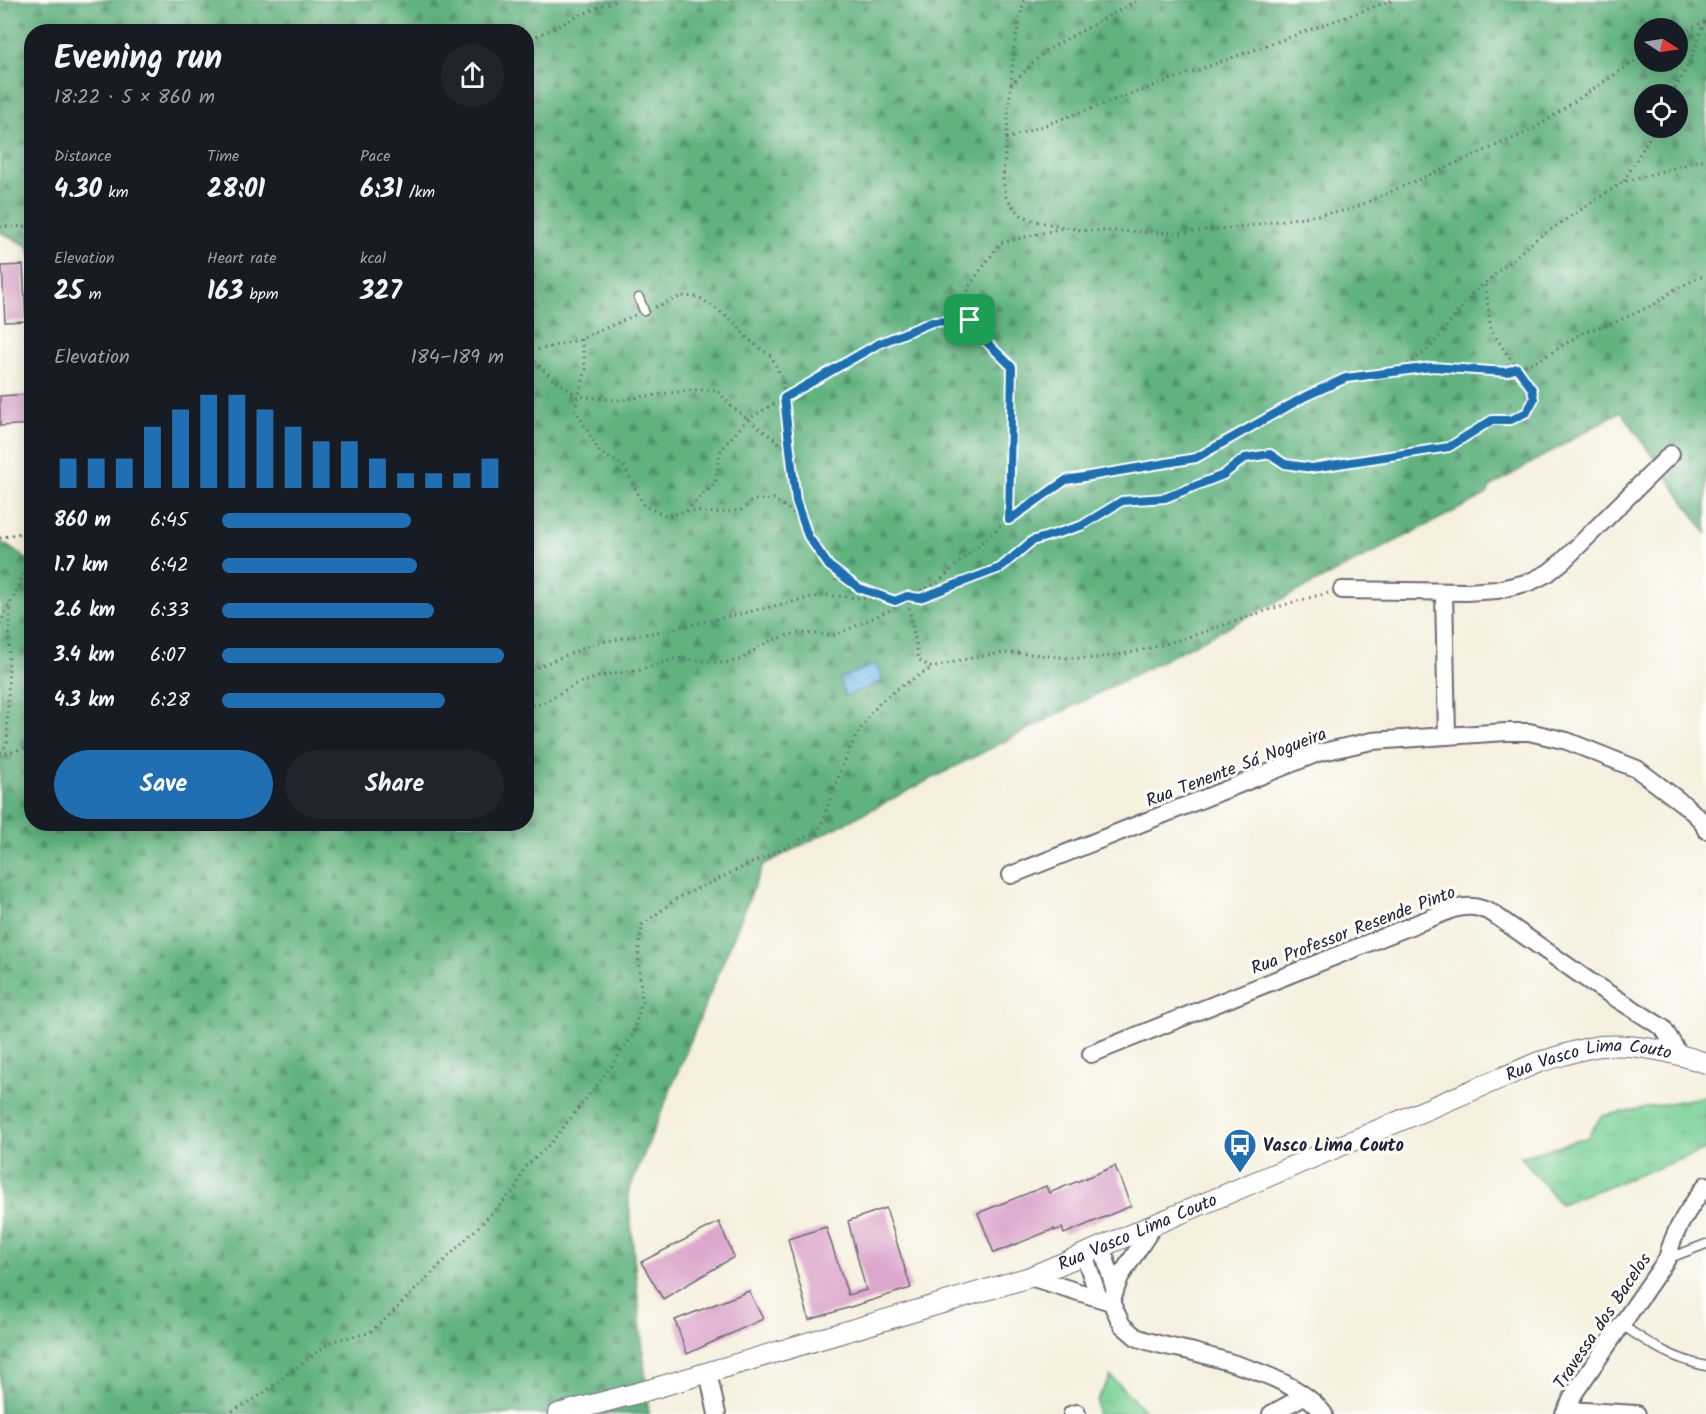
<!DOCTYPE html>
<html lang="en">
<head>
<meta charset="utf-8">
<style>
  :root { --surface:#171b24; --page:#20242c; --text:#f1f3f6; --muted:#9ea1a6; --accent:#1f6fb2 }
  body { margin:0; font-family:Kalam,sans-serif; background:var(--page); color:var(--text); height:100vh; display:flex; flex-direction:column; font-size:22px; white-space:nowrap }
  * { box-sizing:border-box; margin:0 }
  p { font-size:20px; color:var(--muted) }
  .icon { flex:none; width:33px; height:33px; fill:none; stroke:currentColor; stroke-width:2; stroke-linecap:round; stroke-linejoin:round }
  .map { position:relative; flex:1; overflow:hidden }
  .drawer { position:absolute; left:24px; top:24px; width:510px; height:807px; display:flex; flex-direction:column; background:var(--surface); border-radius:24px; box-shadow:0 3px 15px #0003 }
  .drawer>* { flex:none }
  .needle { width:39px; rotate:102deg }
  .buttons { position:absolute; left:1634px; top:18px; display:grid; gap:12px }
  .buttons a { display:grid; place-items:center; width:54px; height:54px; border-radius:50%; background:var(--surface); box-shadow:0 3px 15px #0003; font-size:30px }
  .pin { position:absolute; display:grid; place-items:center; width:51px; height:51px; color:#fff; margin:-26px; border-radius:12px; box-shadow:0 3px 9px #0006 }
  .round { display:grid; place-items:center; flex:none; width:63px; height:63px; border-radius:32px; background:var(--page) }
  .summary { display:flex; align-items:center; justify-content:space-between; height:102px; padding:0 30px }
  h1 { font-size:33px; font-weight:700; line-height:45px }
  .metrics { display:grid; grid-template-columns:repeat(3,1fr); gap:9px; height:102px; padding:6px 30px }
  .metrics div { display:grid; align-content:center }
  .metrics b { font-size:26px; font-weight:700 }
  .metrics small { font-size:16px; font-weight:400 }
  .metrics p { font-size:16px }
  .chart { height:168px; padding:12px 30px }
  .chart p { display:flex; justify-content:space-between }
  .chart svg { width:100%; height:108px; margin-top:6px; stroke:var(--accent); stroke-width:6 }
  .button { display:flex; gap:12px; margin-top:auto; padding:12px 30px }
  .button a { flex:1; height:69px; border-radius:36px; background:var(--accent); color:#fff; font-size:24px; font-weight:700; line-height:69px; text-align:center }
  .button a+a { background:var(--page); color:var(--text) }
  ul { padding:0 30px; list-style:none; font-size:20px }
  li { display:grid; grid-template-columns:96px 72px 1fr; align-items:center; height:45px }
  li i { height:15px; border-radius:8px; background:var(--accent) }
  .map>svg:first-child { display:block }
  .grass { fill:url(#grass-tufts); stroke:#4c7968; stroke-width:1.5 }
  .forest { fill:url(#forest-firs); stroke:#426a5d; stroke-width:1.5; fill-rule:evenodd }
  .water { fill:url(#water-waves); stroke:#4c7094; stroke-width:1.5 }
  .building { fill:#dca7cc }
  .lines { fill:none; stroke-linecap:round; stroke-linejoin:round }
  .service-casing { stroke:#6c6a74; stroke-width:11 }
  .minor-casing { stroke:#6c6a74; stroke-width:20 }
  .tertiary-casing { stroke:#6c6a74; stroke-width:22 }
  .path { stroke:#6c6a74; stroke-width:3; stroke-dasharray:1.5 4.5; stroke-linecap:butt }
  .service { stroke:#fff; stroke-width:8 }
  .minor { stroke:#fff; stroke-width:16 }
  .tertiary { stroke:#fff; stroke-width:20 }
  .route-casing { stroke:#fff; stroke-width:12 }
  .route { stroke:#1f6fb2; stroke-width:8 }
  .labels { text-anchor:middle; stroke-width:6; stroke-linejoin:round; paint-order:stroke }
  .street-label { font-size:18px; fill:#22223b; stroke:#fdfcf7 }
  .poi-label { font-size:18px; font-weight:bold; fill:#22223b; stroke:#fdfcf7; text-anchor:start }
</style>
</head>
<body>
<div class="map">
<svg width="1706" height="1414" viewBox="0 0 1706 1414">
  <defs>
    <pattern id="grass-tufts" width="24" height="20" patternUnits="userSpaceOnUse" patternTransform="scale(1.5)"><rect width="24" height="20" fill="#77d096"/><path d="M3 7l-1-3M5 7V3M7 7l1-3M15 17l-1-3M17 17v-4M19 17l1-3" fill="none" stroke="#67b282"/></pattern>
    <pattern id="forest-firs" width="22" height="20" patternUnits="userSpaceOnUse" patternTransform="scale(1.5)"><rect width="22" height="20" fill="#61b27f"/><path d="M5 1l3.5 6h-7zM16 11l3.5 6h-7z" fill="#509069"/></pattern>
    <pattern id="water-waves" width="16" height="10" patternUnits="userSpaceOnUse" patternTransform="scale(1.5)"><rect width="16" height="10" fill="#75bfee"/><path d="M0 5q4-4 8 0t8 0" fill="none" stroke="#609bc2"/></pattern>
  </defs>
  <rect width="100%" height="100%" fill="#fdfcf7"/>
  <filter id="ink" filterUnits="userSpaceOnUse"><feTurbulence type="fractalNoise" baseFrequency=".0167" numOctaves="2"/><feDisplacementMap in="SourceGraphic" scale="12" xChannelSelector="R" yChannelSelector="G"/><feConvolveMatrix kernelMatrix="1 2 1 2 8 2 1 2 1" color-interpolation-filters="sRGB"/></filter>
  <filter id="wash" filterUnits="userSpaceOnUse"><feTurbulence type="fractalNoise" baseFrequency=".008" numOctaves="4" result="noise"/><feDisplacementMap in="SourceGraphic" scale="24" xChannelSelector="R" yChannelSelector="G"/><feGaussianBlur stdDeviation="1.35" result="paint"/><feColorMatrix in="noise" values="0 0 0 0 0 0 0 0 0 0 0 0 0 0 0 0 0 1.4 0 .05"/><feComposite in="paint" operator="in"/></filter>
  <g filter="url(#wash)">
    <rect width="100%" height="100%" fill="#f5f0de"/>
    <g class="grass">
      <path d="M1706,1096V1150L1560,1204L1521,1157L1588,1137L1601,1116Z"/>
      <path d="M1111,1376L1148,1414H1097V1400Z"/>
    </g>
    <path class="forest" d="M0,0H1706V533L1621,411L1490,487L1488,493L1480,498L763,865L628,1193L649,1414H0V541L31,562L32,824H526V32H32L31,259L28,246L0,232ZM1644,28H1677V62H1644ZM1644,94H1677V128H1644Z"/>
    <path class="water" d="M876,664L883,681L845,696L839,679Z"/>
    <g id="blocks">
      <g class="building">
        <path d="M23,265L26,321L5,322L2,266Z"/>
        <path d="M31,394L32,424L0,426V396Z"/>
        <path d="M1115,1166L1131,1206L1064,1234L1062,1228L1054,1231V1229L994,1253L978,1213L1046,1186L1049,1193Z"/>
        <path d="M886,1208L911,1288L809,1320L788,1239L826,1227L848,1295L866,1290L848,1221Z"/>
        <path d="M719,1222L734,1257L663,1299L641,1262Z"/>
        <path d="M749,1291L763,1319L687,1354L675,1320Z"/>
      </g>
    </g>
  </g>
  <g filter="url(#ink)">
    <use href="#blocks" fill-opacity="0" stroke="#6c6a74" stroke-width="1.5"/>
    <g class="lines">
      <g class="service-casing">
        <g id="service">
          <path d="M639,298L644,311"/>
          <path d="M1667,1259L1706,1244"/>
          <path d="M1622,1325C1649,1344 1673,1359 1706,1366"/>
        </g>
      </g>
      <g class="minor-casing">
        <g id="minor">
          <path d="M1342,590L1466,592L1497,590L1530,582L1548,573L1563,561L1671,454"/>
          <path d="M1444,592L1447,736"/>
          <path d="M1011,875L1318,753L1372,741L1506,732H1529L1567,741L1637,769L1686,806L1702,821L1706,830"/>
          <path d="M1091,1054L1453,909C1468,905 1477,906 1492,913L1592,983L1663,1028L1679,1054"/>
          <path d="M1102,1247L1115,1291"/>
          <path d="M1084,1254L1099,1298"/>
          <path d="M1030,1277L1111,1302L1122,1325L1136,1337C1153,1344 1172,1347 1190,1351C1231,1362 1298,1379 1324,1414"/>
          <path d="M1111,1302L1120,1277L1154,1225"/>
          <path d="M708,1372L717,1414"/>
          <path d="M1566,1410L1637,1414"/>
          <path d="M1072,1414L1077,1413"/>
          <path d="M1271,1414L1304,1396"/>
          <path d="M1564,1414L1575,1392L1667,1259C1674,1229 1688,1210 1706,1185"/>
        </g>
      </g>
      <g class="tertiary-casing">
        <g id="tertiary">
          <path id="s1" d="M558,1414L645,1391L1030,1277L1539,1062C1559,1057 1581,1048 1601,1046C1636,1043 1673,1052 1706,1063"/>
        </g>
      </g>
      <g class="path">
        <path d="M1024,0L1014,47L1003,179L1006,197L1019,214L1035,221L1080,230L1180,233L1240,227L1349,210L1532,130L1644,55"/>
        <path d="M1677,35L1706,21"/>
        <path d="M526,41L600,6L619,0"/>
        <path d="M1011,85L1045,51L1138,0"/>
        <path d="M1672,94L1692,58L1704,22"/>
        <path d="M1006,139L1393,0"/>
        <path d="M1624,181L1655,128"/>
        <path d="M0,227L32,226"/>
        <path d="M655,307L682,296L699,297L733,321L749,340L771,356L782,378L796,501L808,536L829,566L859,588L889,599"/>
        <path d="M526,339L532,351"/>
        <path d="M581,339L586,369L575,409L600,453L624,466L644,506L667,516L685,511L719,513L741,510L753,500L774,499L801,518"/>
        <path d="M526,353L581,339L635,315"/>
        <path d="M526,353L551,377L577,396L618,400L692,390H717L732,407L790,451"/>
        <path d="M1398,372L1430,348L1472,294L1535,240L1623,182L1706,159"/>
        <path d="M686,511L715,483L721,449L748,419L878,344L932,322L970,320"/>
        <path d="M1009,520L1012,367L971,327L968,288L1000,243L1063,228"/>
        <path d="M0,538L32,530"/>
        <path d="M907,596L919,660L932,668C957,661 983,654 1009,653C1037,653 1066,660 1095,658C1175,650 1251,610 1329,593"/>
        <path d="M0,624L32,558"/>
        <path d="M526,672L596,643L668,630L823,595L895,601L937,583L1001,525L1066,480L1196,458L1306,396L1346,378L1432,367L1506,372L1540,360L1584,332L1616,322L1653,305L1674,290L1700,277L1706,276"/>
        <path d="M526,706L541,704L576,684L609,674L640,670L677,658L722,663L740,660L767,642L796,633L836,635L892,609L907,596L920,598L1000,568L1032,541L1081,526L1122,502L1165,498L1223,475L1245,458L1270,454L1285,464L1312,468L1449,447L1492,420H1511L1527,412L1534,399L1532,389L1491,331L1485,283"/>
        <path d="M0,752L7,745L10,605"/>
        <path d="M0,755L32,746"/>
        <path d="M227,1414L258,1397L332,1341L369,1333L394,1311L499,1206L516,1188L524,1168L550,1144L611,1067L632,1036L642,1002L638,956L642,925L676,899L819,831C835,788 851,725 889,695C902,685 918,676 932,668"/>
      </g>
      <use href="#service" class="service"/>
      <use href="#minor" class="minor"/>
      <use href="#tertiary" class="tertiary"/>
    </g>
  </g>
  <g class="lines" filter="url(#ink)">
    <g class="route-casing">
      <path id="route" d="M970,320L971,327L1012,367L1009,520L1066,480L1196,458L1306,396L1346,378L1432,367L1506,372L1517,368L1532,389L1534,399L1527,412L1511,420H1492L1449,447L1312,468L1285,464L1270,454L1245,458L1223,475L1165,498L1122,501L1081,526L1032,541L1000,568L920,598L907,596L895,601L859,588L829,566L808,536L796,501L784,398L878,344L932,322Z"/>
    </g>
    <use href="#route" class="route"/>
  </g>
  <defs>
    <g id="bus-pin" transform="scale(1.725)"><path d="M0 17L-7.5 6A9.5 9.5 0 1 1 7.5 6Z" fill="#1f6fb2" stroke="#fdfcf7"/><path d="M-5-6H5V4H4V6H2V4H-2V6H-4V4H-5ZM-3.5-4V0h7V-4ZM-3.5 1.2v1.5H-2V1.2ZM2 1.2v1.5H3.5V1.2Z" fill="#fff"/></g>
  </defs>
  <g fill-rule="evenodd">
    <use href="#bus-pin" x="1240" y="1145"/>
  </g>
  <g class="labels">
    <g class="street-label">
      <text transform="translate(1236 767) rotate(-21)" y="6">Rua Tenente Sá Nogueira</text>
      <text transform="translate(1353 930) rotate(-21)" y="6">Rua Professor Resende Pinto</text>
      <text dy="6" stroke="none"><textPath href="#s1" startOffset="1094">Rua Vasco Lima Couto</textPath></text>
      <text dy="6" stroke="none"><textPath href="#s1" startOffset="608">Rua Vasco Lima Couto</textPath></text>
      <text transform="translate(1602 1321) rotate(-56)" y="6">Travessa dos Bacelos</text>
    </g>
    <g class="poi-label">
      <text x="1263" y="1151">Vasco Lima Couto</text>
    </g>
  </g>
</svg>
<div class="buttons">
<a><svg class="needle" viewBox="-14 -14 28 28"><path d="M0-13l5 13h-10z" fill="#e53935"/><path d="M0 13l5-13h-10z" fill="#9ea1a6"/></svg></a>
<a><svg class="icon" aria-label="locate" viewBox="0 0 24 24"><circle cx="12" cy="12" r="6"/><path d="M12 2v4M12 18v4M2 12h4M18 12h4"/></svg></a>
</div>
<div class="pin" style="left:970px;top:320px;background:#1e9e55"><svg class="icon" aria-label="arrive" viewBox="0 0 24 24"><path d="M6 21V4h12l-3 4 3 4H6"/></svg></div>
<section class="drawer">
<div class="summary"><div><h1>Evening run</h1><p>18:22 · 5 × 860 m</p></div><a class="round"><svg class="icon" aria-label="share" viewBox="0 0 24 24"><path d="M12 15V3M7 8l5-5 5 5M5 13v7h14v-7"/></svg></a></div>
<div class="metrics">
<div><p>Distance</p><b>4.30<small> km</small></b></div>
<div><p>Time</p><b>28:01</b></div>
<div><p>Pace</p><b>6:31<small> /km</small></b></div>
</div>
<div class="metrics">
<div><p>Elevation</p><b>25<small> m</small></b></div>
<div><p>Heart rate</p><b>163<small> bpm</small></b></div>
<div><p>kcal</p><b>327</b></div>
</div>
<div class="chart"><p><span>Elevation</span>184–189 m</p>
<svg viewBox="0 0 160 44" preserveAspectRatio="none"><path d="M5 44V32M15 44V32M25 44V32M35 44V19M45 44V12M55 44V6M65 44V6M75 44V12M85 44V19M95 44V25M105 44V25M115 44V32M125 44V38M135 44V38M145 44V38M155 44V32"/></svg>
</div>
<ul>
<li><b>860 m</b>6:45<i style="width:67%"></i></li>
<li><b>1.7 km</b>6:42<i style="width:69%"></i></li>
<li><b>2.6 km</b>6:33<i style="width:75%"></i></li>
<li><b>3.4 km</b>6:07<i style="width:100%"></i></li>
<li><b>4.3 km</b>6:28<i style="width:79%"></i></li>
</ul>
<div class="button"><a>Save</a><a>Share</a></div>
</section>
</div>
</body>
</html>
